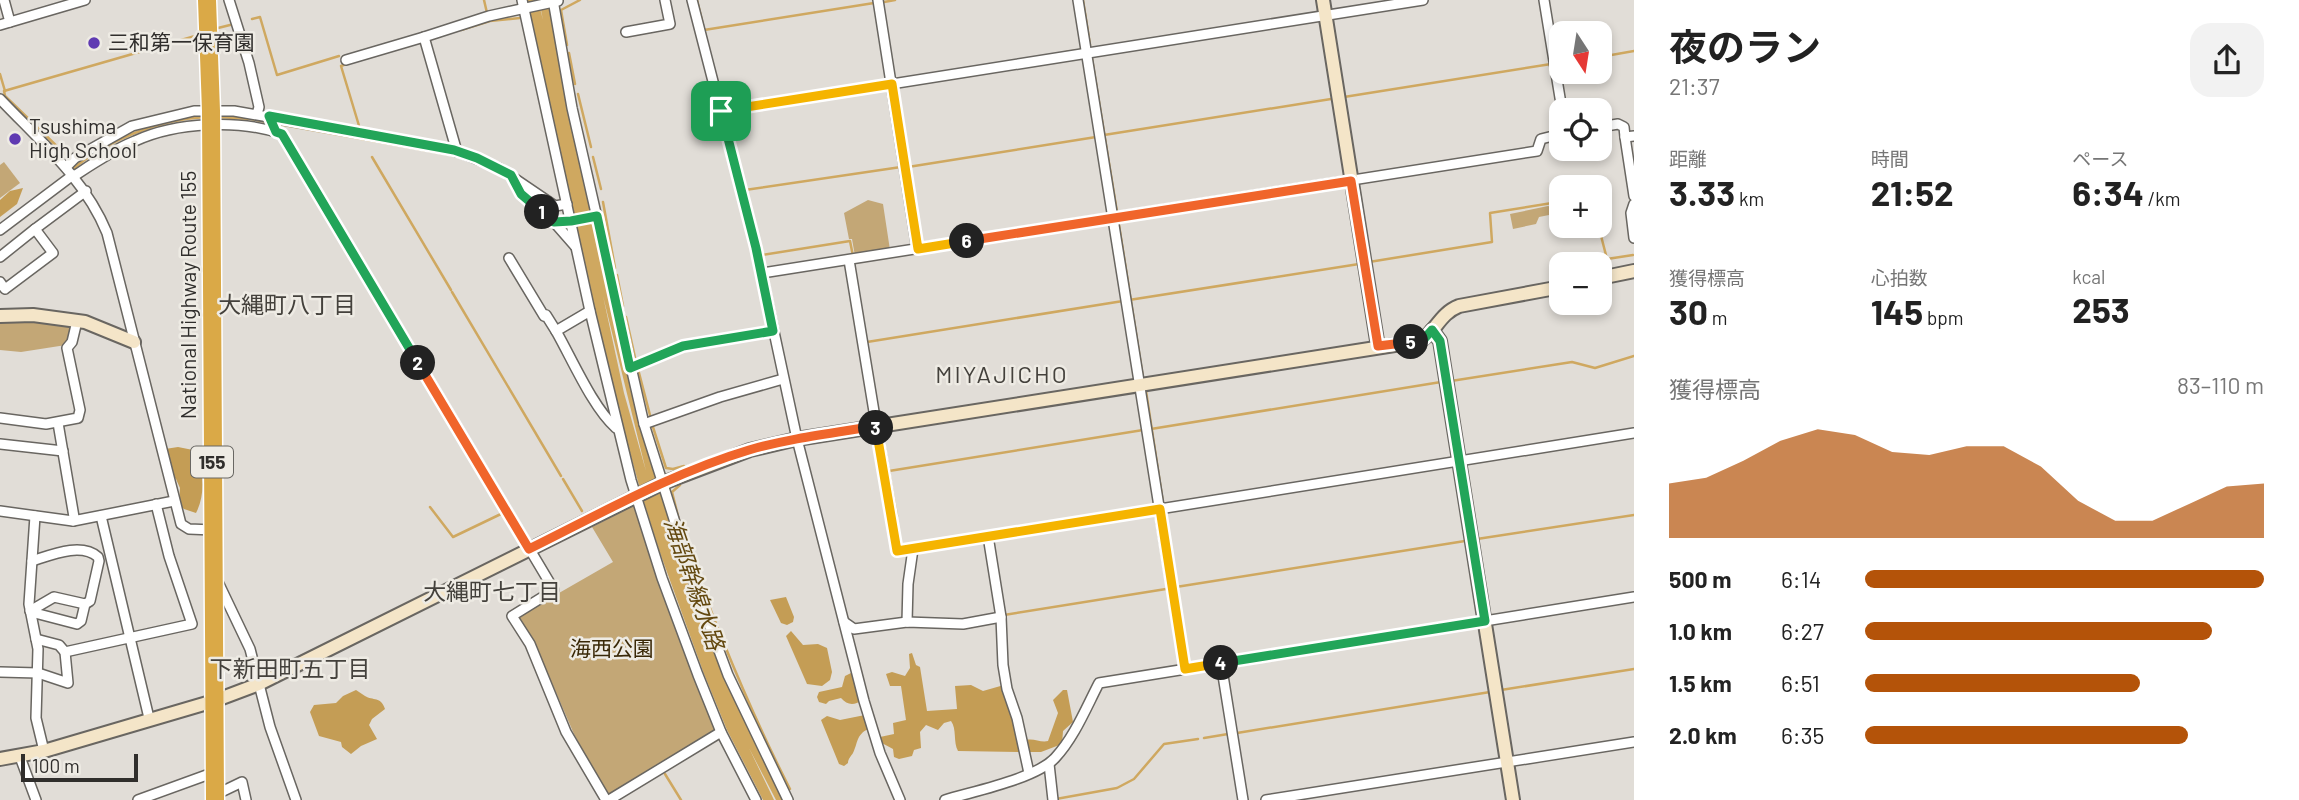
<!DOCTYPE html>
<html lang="ja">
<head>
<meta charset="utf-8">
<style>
  :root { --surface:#fff; --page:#f2f2f2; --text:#222; --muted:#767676; --accent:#b45309 }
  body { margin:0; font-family:Barlow,"Noto Sans JP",sans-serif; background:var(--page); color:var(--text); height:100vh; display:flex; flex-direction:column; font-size:26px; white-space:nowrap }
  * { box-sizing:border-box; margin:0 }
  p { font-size:23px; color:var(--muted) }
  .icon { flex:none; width:38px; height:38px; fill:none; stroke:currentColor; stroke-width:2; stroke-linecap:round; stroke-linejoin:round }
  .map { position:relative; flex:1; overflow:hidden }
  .sheet { display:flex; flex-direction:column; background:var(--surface); width:665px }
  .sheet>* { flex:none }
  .needle { width:46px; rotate:168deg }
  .controls { position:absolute; left:1549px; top:21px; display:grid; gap:14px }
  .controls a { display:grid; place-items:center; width:63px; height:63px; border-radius:14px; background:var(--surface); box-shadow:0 4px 10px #0003; font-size:35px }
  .scale { position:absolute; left:21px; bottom:18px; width:117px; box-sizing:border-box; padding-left:7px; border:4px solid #302e2c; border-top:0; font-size:19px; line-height:24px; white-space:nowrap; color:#302e2c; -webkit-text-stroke:5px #eeebe4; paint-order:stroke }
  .pin { position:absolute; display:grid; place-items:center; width:60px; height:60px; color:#fff; margin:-30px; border-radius:14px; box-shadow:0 4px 10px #0006 }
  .km { position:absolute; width:35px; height:35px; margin:-18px; border-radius:50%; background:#222; color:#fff; font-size:19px; line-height:35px; text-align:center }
  .round { display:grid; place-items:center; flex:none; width:74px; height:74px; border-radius:21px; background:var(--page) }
  .head { display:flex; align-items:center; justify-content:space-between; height:119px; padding:0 35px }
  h1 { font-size:38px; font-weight:700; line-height:52px }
  .metrics { display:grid; grid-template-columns:repeat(3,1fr); gap:10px; height:119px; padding:7px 35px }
  .metrics div { display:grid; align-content:center }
  .metrics b { font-size:35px; font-weight:700 }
  .metrics small { font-size:19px; font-weight:400 }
  .metrics p { font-size:19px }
  .chart { height:196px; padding:14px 35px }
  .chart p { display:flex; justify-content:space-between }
  .chart svg { width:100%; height:126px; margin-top:7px; fill:var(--accent); opacity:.7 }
  ul { padding:0 35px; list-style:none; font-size:23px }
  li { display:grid; grid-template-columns:112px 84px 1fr; align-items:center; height:52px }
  li i { height:18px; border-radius:9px; background:var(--accent) }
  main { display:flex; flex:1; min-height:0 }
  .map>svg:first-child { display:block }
  .green { fill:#c3a776 }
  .forest { fill:#c49d55 }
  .water { fill:#cfa860; fill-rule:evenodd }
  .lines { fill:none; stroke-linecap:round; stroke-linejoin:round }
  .stream { stroke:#cfa860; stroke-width:2.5 }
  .street-casing { stroke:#696661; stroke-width:12 }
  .secondary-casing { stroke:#696661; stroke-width:16 }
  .highway-casing { stroke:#fff; stroke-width:21 }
  .street { stroke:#fff; stroke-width:9 }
  .secondary { stroke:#f4e5c8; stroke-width:12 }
  .highway { stroke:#daa947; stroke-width:18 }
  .split-1-casing { stroke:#fff; stroke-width:14 }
  .split-2-casing { stroke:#fff; stroke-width:14 }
  .split-3-casing { stroke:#fff; stroke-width:14 }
  .split-4-casing { stroke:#fff; stroke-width:14 }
  .split-5-casing { stroke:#fff; stroke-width:14 }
  .split-6-casing { stroke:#fff; stroke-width:14 }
  .split-7-casing { stroke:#fff; stroke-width:14 }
  .split-1 { stroke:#22a559; stroke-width:9 }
  .split-2 { stroke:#22a559; stroke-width:9 }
  .split-3 { stroke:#f0652b; stroke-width:9 }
  .split-4 { stroke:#f5b400; stroke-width:9 }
  .split-5 { stroke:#22a559; stroke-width:9 }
  .split-6 { stroke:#f0652b; stroke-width:9 }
  .split-7 { stroke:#f5b400; stroke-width:9 }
  .poi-dot { fill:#5f3ab2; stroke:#eeebe4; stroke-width:2.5 }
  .labels { text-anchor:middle; stroke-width:5; stroke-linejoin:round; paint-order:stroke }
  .shield { fill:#eeebe4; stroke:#696763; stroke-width:2 }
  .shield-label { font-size:19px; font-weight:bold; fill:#302e2c }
  .poi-label { font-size:21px; fill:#302e2c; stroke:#eeebe4; text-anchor:start }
  .street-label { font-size:21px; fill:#302e2c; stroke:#eeebe4 }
  .park-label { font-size:21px; fill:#392807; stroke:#eeebe4 }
  .neighbourhood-label { font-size:23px; fill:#44413c; stroke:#eeebe4 }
  .water-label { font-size:23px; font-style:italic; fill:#63480f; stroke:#eeebe4 }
  .quarter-label { font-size:24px; letter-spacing:2px; fill:#44413c; stroke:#eeebe4 }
</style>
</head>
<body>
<main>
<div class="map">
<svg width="1634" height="800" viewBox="0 0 1634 800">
  <rect width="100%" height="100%" fill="#e1ddd7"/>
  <g class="green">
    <path d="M4,162L20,183L0,198V165Z"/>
    <path d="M868,200L883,204L890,250L855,256L852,239H849L844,213Z"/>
    <path d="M1548,206L1552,207L1554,214L1539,217L1536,224L1513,229L1510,214Z"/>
    <path d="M17,318L71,324L73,330L66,345L21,352L0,350V320Z"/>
    <path d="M635,505L717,728L611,794L606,793L574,734L538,651L518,619L519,616L613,562L592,527Z"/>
  </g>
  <g class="forest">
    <path d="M23,188L17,204L0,217V200L10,191Z"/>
    <path d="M178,447L193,450C204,468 206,494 196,513L184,509L179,504L180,488L176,479L172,475L165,449Z"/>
    <path d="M786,597L794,617L793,622L787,625L781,623L770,600Z"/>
    <path d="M791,631L803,645L818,644L827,648L832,672L830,680L822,686L807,684L786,636Z"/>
    <path d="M912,653L916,665L920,667L927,711L957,709L955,686L971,685L983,691L1004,685L1021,752L958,751C953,742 957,729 951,721L944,723L938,730L926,725L920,732L921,748L914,750L912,756L899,759L894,757L893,749L880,742V737L894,734L893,723L906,720L901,686H890L886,674L892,672L905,676L910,668L909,654Z"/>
    <path d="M851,673H856L862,700C854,706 847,705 841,698L829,701L826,704L819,702L817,697L819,692L842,687L845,676Z"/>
    <path d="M356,690C359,692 362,694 365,696C373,701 381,696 385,709L372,719L369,725L377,739L361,746L351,754L342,747L341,742L319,736L310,712L314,705L336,703L343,696Z"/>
    <path d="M1063,690H1067L1073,722L1063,731L1062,744L1041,752H1027L1026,740C1034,738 1041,743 1048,741L1058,713L1053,700Z"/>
    <path d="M865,715L868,729C856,735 858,743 853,753C851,756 848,759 848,763L844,766L839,764L821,720L827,716L840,720Z"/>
  </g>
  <path class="water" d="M526,0H538L543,20L539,0H547L633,390L659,488L690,580L785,800H776L749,748L774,800H763L727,730L704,674L659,550L642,496L614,395ZM603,296L646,471L624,393Z"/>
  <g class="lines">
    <g class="stream">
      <path d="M484,0L487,13"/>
      <path d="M697,0L709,50"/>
      <path d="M1083,0L1090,45"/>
      <path d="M884,2L895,0"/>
      <path d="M252,19L260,17L277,75L339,56"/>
      <path d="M218,28L234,24"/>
      <path d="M461,30L490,21L520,18"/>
      <path d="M704,30L874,3"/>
      <path d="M567,45L561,10L580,0"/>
      <path d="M1066,52L1080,50"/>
      <path d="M569,53L575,84"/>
      <path d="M1600,57L1634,51"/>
      <path d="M1092,59L1117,212"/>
      <path d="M349,63L341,66L360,129"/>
      <path d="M1560,63H1561"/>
      <path d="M0,74L5,91"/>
      <path d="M832,89L884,81"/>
      <path d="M578,94L591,147"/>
      <path d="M1344,97L1551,64"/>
      <path d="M727,113L742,177"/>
      <path d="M218,117L250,119L457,156"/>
      <path d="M1104,135L1331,99"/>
      <path d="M68,157L5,96L4,91L202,34"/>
      <path d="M372,157L451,290"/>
      <path d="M593,157L601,189"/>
      <path d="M908,167L1096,137"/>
      <path d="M70,171C107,140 157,120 205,117"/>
      <path d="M745,190L901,167"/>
      <path d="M603,202L615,268"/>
      <path d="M1119,225L1143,378"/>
      <path d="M1596,226L1599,228L1607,259L1633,255"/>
      <path d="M762,255L850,241L853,256"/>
      <path d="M1369,262L1492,242L1490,213L1552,203L1561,204"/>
      <path d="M617,275L623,306"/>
      <path d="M452,292L561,476"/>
      <path d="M1129,300L1359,264"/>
      <path d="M626,317L636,362"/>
      <path d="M867,342L1123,301"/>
      <path d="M638,369L651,419"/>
      <path d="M1451,381L1572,362L1595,368L1634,356"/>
      <path d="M1146,391L1163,503"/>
      <path d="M652,424L666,468L673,469L684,466"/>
      <path d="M1151,429L1441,382"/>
      <path d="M882,434L897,516"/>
      <path d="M889,471L1143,430"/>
      <path d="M563,479L582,511"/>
      <path d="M430,507L453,537L503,513"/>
      <path d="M1165,513L1189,663L1217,659"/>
      <path d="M680,524L672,492L680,485"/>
      <path d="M1477,539L1634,515"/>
      <path d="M685,541C715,625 749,709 790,789"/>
      <path d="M1176,587L1465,541"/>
      <path d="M1004,615L1166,589"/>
      <path d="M1501,690L1634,669"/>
      <path d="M1237,733L1490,692"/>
      <path d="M1204,738L1228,734"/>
      <path d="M665,774L681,800"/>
      <path d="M1056,799L1117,788L1134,779L1164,744L1198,739"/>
    </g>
    <g class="street-casing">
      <g id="street">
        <path d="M4,0L10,22"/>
        <path d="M229,0L249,63L259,107L257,114"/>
        <path d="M522,0L590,311L631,480L662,578L698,675L721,732L756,800"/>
        <path d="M553,0L572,108L644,424L696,589L728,675L788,800"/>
        <path d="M692,0L756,248L797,439L864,701L880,753L900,800"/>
        <path d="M878,0L917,249"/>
        <path d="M1078,0L1185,669"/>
        <path d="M1544,0L1562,110"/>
        <path d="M0,25L85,0"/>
        <path d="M626,32L670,24L665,0"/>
        <path d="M346,60L424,37"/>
        <path d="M0,99C40,141 85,179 107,233L181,524L189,529L213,530"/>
        <path d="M721,111L1423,0"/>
        <path d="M1600,127L1618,124L1624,127L1625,137L1634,136"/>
        <path d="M1625,137L1634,196"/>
        <path d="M457,152L424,37L489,16L558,1"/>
        <path d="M66,167L75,158L132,126L194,111H234L454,150L499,168L555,206L567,204"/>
        <path d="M74,176C94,163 113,150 135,141C176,122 239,119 282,134L554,590L512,616L530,644L566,732L606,800"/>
        <path d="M512,176L521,194L554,222L571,221L597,216"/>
        <path d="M1634,204L1631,213L1634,238"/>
        <path d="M554,222L575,246"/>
        <path d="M0,230L73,175"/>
        <path d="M0,257L35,229"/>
        <path d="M509,258L544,316L546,315L556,331"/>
        <path d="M849,260L897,551L1634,433"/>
        <path d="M762,273L1537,151L1541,139L1561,134"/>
        <path d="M0,282L5,289L53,253L35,229L86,191"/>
        <path d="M590,311L556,331C572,359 593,408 616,428"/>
        <path d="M630,368L683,346L773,331"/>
        <path d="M0,418L46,424L78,418L80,410L67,348L72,342L77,321"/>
        <path d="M58,423L74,517L73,521"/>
        <path d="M644,424L720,397L783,379"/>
        <path d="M0,444L63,451"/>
        <path d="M0,511L73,521L174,501"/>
        <path d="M35,516L29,604L38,649L36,718L44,751"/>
        <path d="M101,516L149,718"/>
        <path d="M988,536L1001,617L1003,665L1007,689L1017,718L1029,773"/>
        <path d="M218,582L250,649L270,727L296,800"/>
        <path d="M30,611L54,597L85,604L90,601L99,561L98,557C81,542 51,555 32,561"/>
        <path d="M31,612L77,624L81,621L85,604"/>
        <path d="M844,622L854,629L907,622L963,624L1001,617"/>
        <path d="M907,622L908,584L913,549"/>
        <path d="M36,639L59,645L65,652L192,624L169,556L156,504"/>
        <path d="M1221,663L1243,800"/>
        <path d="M0,672L38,673L68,683L65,652"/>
        <path d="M20,757L36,800"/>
        <path d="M1049,764L1053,800"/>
        <path d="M215,795L242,782L246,800"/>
        <path d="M138,800L215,772"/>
        <path d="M609,800L721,732"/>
        <path d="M945,800C974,791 1035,779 1055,758C1074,738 1086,708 1099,683L1634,597"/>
        <path d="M1266,800L1634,742"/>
      </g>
    </g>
    <g class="secondary-casing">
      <g id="secondary">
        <path d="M1323,0L1378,347"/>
        <path d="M1600,278L1634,271"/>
        <path d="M0,316L33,315L85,322L134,342"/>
        <path d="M1432,330L1440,341L1513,800"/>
        <path d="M0,759L44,751L214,701L259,684L663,483L750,450L797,439L1420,341C1436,332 1439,314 1459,306L1561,287"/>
      </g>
    </g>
    <g class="highway-casing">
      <path id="highway" d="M207,0L211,111L215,800"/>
    </g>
    <use href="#street" class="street"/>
    <use href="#secondary" class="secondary"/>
    <use href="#highway" class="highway"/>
  </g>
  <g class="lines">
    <g class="split-1-casing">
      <path id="split-1" d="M542,212L554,222L571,221L597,216L630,368L683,346L773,331L756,248L721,111"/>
    </g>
    <g class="split-2-casing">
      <path id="split-2" d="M418,363L282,134L276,132L269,116L454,150L477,158L511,175L521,194L542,212"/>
    </g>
    <g class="split-3-casing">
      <path id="split-3" d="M418,363L529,549C600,514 672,473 749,450C790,438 834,433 876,426V428"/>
    </g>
    <g class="split-4-casing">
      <path id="split-4" d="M876,428L897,551L1160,509L1185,669L1221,663"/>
    </g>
    <g class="split-5-casing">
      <path id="split-5" d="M1221,663L1485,621L1440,341L1432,330L1424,339L1411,342"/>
    </g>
    <g class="split-6-casing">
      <path id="split-6" d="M967,241L1351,181L1378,346L1411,342"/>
    </g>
    <g class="split-7-casing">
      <path id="split-7" d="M721,111L892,84L918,249L967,241"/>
    </g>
    <use href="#split-1" class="split-1"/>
    <use href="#split-2" class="split-2"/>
    <use href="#split-3" class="split-3"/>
    <use href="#split-4" class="split-4"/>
    <use href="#split-5" class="split-5"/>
    <use href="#split-6" class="split-6"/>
    <use href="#split-7" class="split-7"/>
  </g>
  <g class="poi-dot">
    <circle cx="94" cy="43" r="7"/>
    <circle cx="15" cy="139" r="7"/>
  </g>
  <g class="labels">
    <rect class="shield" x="191" y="446.5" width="42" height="31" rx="5"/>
    <g class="shield-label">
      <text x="212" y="469">155</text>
    </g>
    <g class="poi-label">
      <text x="108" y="50">三和第一保育園</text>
      <text x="29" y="134">Tsushima<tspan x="29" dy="24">High School</tspan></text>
    </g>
    <g class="street-label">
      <text transform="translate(189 295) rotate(-90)" y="7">National Highway Route 155</text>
    </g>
    <g class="park-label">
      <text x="612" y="656">海西公園</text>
    </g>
    <g class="neighbourhood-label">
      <text x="287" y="313">大縄町八丁目</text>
      <text x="492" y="600">大縄町七丁目</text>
      <text x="290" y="677">下新田町五丁目</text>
    </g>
    <g class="water-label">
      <text transform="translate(694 584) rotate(71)" y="8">海部幹線水路</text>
    </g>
    <g class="quarter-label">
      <text x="1002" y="383">MIYAJICHO</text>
    </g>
  </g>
</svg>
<div class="controls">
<a><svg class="needle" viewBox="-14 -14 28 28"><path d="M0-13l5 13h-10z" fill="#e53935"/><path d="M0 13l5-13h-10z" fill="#767676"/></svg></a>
<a><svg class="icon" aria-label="locate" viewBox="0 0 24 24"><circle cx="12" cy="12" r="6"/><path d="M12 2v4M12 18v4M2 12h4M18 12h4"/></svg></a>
<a>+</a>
<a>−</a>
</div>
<div class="scale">100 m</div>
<div class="pin" style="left:721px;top:111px;background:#1e9e55"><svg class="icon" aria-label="arrive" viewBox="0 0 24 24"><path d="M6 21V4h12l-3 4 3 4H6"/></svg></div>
<b class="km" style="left:542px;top:212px">1</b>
<b class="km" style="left:418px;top:363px">2</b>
<b class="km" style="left:876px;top:428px">3</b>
<b class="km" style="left:1221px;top:663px">4</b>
<b class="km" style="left:1411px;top:342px">5</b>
<b class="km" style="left:967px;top:241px">6</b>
</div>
<section class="sheet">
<div class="head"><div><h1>夜のラン</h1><p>21:37</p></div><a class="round"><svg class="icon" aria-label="share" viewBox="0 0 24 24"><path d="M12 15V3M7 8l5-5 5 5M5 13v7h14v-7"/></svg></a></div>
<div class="metrics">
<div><p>距離</p><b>3.33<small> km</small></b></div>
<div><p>時間</p><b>21:52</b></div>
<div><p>ペース</p><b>6:34<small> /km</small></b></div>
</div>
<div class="metrics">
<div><p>獲得標高</p><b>30<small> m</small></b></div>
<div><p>心拍数</p><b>145<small> bpm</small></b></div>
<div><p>kcal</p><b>253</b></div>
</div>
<div class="chart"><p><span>獲得標高</span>83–110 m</p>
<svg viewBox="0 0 160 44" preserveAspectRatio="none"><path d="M0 44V25L10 23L20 17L30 10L40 6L50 8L60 14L70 15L80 12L90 12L100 19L110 31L120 38L130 38L140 32L150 26L160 25V44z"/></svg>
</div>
<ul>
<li><b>500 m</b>6:14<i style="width:100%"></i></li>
<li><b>1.0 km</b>6:27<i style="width:87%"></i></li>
<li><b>1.5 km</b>6:51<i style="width:69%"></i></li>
<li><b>2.0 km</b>6:35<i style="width:81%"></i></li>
</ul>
</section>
</main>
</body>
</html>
